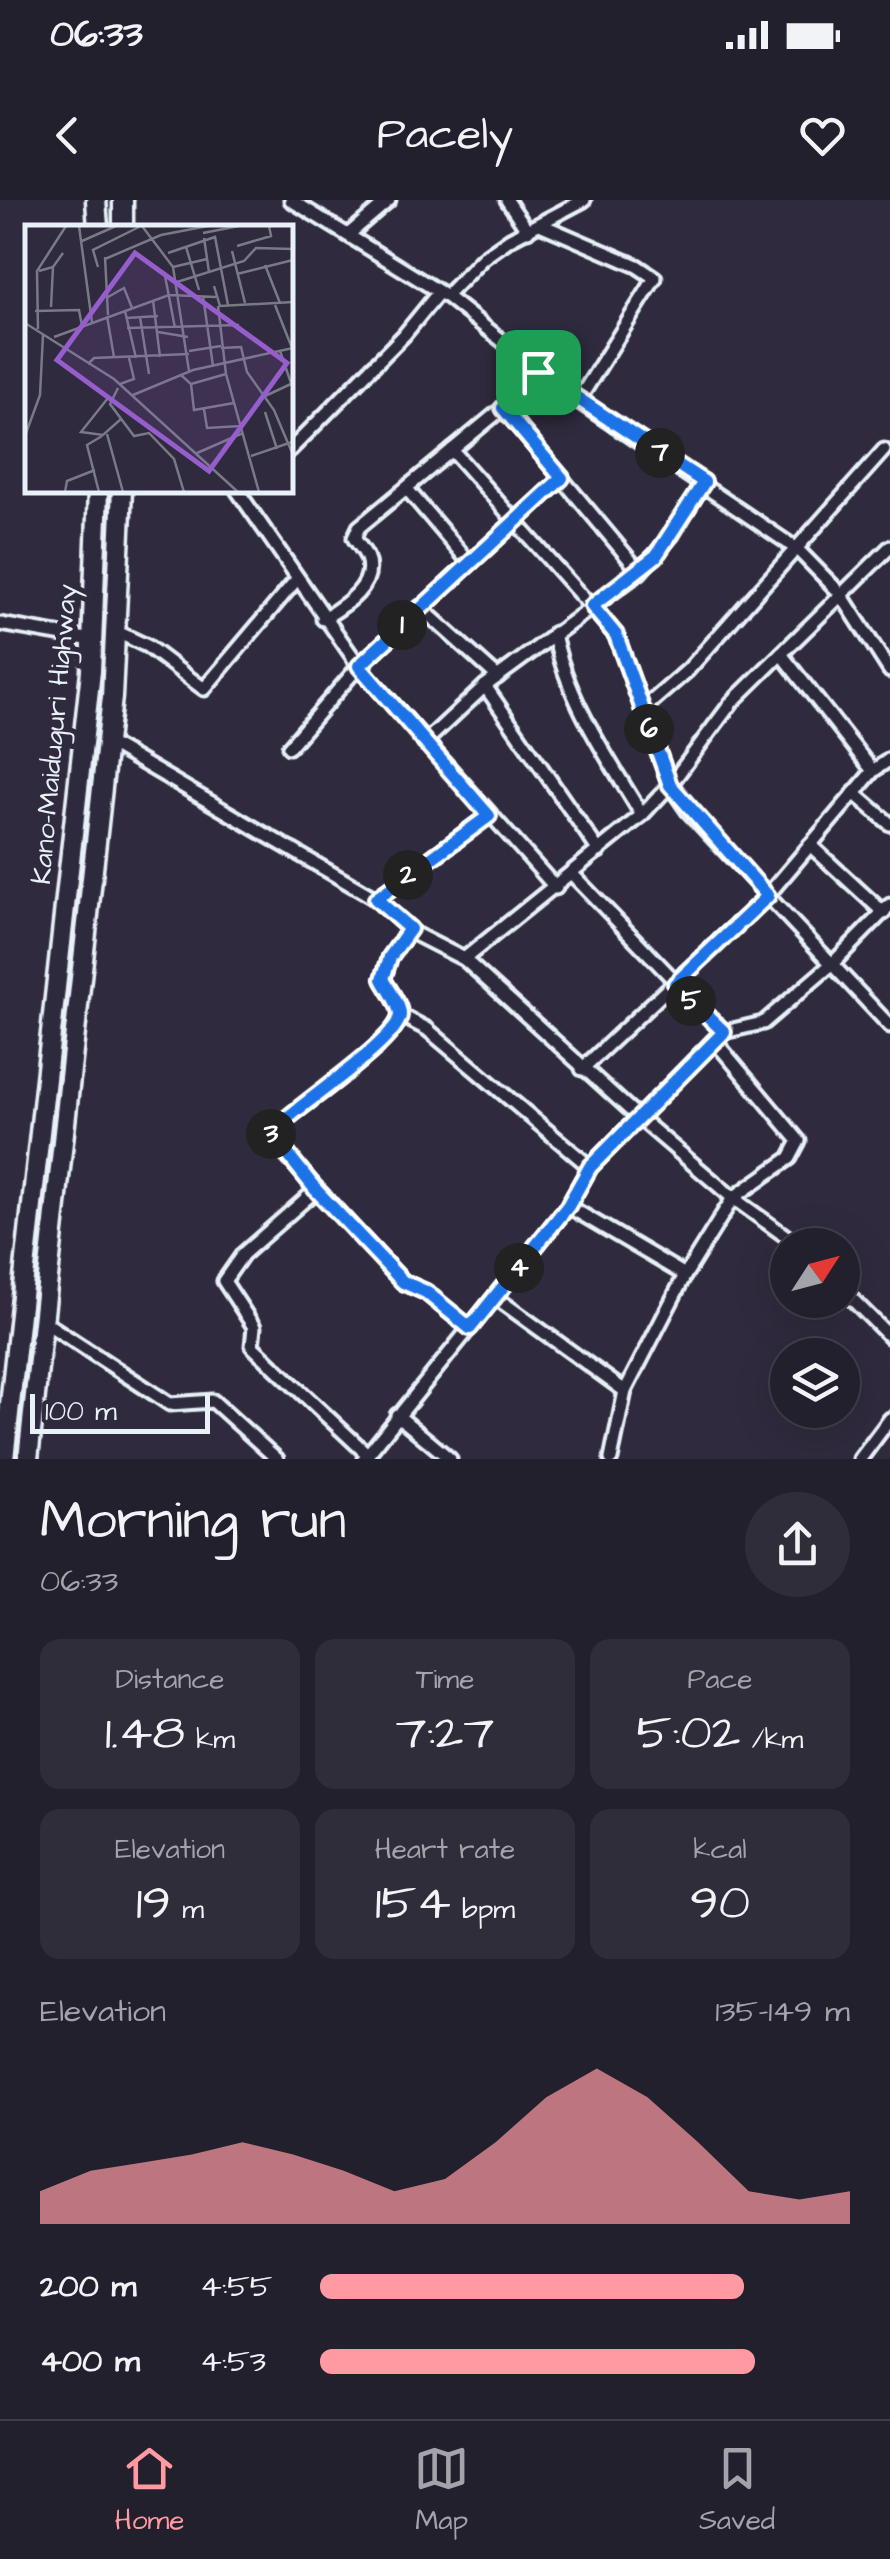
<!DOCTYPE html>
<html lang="en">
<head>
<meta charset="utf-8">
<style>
  :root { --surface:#23202e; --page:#2f2d3a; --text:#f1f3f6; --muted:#a3a3aa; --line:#403e4a; --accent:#ff9aa2 }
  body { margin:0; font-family:"Architects Daughter",sans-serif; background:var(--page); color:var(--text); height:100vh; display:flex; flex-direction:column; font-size:38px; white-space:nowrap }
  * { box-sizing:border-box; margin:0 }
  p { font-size:32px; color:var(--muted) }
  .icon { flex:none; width:55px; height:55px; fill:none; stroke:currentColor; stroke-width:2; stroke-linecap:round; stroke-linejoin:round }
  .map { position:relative; height:1259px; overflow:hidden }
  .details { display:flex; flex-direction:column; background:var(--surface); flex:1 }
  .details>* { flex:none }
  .needle { width:65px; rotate:54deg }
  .controls { position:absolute; left:770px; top:1028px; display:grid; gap:20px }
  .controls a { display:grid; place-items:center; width:90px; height:90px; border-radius:50%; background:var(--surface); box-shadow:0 10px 40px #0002,0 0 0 2px var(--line); font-size:50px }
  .scale { position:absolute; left:30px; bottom:25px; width:180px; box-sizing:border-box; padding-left:10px; border:5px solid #e8f1f8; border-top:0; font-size:28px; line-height:35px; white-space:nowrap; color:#e8f1f8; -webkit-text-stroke:8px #2f2a3d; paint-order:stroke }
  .pin { position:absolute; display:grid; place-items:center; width:85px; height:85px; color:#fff; margin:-42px; border-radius:20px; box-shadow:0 5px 15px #0006 }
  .km { position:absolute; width:50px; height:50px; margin:-25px; border-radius:50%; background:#222; color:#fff; font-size:28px; line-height:50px; text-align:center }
  .round { display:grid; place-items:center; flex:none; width:105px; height:105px; border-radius:52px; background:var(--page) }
  .head { display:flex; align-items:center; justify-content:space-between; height:170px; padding:0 40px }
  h1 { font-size:55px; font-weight:600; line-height:75px }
  .stats { display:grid; grid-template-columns:repeat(3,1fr); gap:15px; height:170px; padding:10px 40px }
  .stats div { display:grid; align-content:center; border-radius:20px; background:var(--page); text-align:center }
  .stats b { font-size:50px; font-weight:600 }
  .stats small { font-size:28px; font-weight:400 }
  .stats p { font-size:28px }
  .chart { height:280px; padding:20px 40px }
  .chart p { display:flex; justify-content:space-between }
  .chart svg { width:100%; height:180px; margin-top:10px; fill:var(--accent); opacity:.7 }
  ul { padding:0 40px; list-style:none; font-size:32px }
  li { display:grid; grid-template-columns:160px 120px 1fr; align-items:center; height:75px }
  li i { height:25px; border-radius:12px; background:var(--accent) }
  .status { display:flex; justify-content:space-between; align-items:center; height:70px; padding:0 50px; background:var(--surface); direction:ltr }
  .status svg { height:28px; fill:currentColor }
  header { display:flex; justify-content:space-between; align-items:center; height:130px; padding:0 40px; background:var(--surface); font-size:45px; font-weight:600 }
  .menu { display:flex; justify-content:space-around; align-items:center; height:140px; border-top:2px solid var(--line); background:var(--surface); font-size:28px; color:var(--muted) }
  .menu a { display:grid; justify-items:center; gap:5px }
  .menu .current { color:var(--accent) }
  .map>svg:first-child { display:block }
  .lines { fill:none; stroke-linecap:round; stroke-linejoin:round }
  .minor-casing { stroke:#e8f1f8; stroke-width:19 }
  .trunk-casing { stroke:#e8f1f8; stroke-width:25 }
  .minor { stroke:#2f2a3d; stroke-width:11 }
  .trunk { stroke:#2f2a3d; stroke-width:18 }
  .route-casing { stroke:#fff; stroke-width:20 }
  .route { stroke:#1a73e8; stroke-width:12 }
  .labels { text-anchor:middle; stroke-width:10; stroke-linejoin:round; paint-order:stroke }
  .street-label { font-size:28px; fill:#e8f1f8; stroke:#2f2a3d }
  .inset-road { fill:none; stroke:#797a88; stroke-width:2.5 }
  .view { fill:#965dcd; fill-opacity:0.15; stroke:#965dcd; stroke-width:5 }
  .inset-edge { fill:none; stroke:#e8f1f8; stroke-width:5 }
</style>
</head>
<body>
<div class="status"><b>06:33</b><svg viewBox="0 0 49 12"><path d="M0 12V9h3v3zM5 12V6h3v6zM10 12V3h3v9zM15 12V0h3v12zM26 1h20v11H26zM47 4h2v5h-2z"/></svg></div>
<header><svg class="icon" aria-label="back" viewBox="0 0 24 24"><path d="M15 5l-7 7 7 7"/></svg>Pacely<svg class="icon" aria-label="heart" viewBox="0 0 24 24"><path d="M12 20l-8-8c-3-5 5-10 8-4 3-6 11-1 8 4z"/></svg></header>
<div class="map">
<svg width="890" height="1259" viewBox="0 0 890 1259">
  <rect width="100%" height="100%" fill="#2f2a3d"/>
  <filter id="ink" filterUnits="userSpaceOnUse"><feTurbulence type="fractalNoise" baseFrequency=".01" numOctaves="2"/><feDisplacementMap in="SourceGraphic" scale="20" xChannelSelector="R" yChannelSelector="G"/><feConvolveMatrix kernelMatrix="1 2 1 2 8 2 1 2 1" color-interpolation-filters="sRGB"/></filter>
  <g filter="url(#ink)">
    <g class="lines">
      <g class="minor-casing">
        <g id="minor">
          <path d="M291,0L446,96L578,201L797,349L840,393L890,471"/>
          <path d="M507,0L528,31"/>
          <path d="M542,25L637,66L655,78L578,201"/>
          <path d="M348,35L389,0"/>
          <path d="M446,96L483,58L510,39L584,0"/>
          <path d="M503,208L640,372"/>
          <path d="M290,250L404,135L439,92"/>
          <path d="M452,250L616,435L670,585L688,611L890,826"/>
          <path d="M407,289L468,361"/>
          <path d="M237,290L359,466L556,688"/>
          <path d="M420,407L498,477"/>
          <path d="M323,419C342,407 377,387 367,358C365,352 358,344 354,338L359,327L503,208L537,172"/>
          <path d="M0,424L92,440"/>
          <path d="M115,431L147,446L204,489L297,379"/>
          <path d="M554,433C567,500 608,558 642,615"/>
          <path d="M781,454L873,571"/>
          <path d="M485,486L599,651"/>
          <path d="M642,510L688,470L884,250"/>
          <path d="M107,542L376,699L415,734L464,759L638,917L733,998L798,1045"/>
          <path d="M424,543L485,486L640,372L672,335L704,282"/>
          <path d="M289,547L359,466L562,278"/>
          <path d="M854,593L890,624"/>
          <path d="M810,645L884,713"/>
          <path d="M572,674L724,832"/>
          <path d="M376,699L489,615"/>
          <path d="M410,729L390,757L383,779C388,789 400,803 400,814C400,839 295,911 273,929L271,939L403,1082L425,1092L469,1128"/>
          <path d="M464,759L642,615L670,585L732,502L890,347"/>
          <path d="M400,815L427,829L590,967"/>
          <path d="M582,869L767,696L873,571L890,559"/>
          <path d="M316,990L243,1054L224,1081L254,1127L252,1146L367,1254"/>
          <path d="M568,1006L685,1075"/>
          <path d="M842,1089L890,1137"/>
          <path d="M495,1097L625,1191"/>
          <path d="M43,1121L170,1204L213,1201L277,1259"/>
          <path d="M397,1215L450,1259"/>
          <path d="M364,1259L568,1006L590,967L714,840L724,832L763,823L833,763L890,705"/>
          <path d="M611,1259L625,1191L685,1075L733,998L790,958L799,941L714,840"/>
          <path d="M860,1259L890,1219"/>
        </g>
      </g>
      <g class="trunk-casing">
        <g id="trunk">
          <path d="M96,0L98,28"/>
          <path d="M123,0V28"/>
          <path d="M4,1259L91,471L98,290"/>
          <path d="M28,1259L112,497L122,290"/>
        </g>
      </g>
      <use href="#minor" class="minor"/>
      <use href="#trunk" class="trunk"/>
    </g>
  </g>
  <g class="lines" filter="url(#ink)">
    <g class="route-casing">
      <path id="route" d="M538,172L704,282L656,356L592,406L616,435L670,585L768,696L675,784L724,832L590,967L568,1006L470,1128L426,1092L403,1082L316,990L271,933C292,908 398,842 400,815C400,804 388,789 383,779L390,757L410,729L376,699L489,616L359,466L562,278L503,208Z"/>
    </g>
    <use href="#route" class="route"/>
  </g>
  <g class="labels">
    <g class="street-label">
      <text transform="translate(53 534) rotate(-85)" y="10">Kano-Maiduguri Highway</text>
    </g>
  </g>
  <g transform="translate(25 25)">
    <rect width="268" height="268" fill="#2f2a3d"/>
    <path class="inset-road" d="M54,1L67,97M117,1L148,42L164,146M178,8L214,1M179,13L184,47M57,16L91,1M212,21L246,11L244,1M161,22L174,65M207,26L220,78M143,28L190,12L203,80M80,32L83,90M80,34L136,10L183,1M240,40L255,78M73,42L68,25L116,1M148,42L182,34M14,46L28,42L38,28M212,49L268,35M140,51L150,103M152,57L219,36L231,23L268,24M189,61L195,81L268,77M178,71L188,141M83,72L99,63L107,83M128,75L135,132M250,80L267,123M193,81L201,149L234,267M26,82L28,42M10,86L54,85L57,101M100,86L111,133M82,91L89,132M115,92L124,149M102,93L133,91M0,98L89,154L213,267M102,103L214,100M13,104L12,46L41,1M133,107L163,112M29,112L144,70L191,72M196,123L216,122L222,147L249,185L268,230M164,126L196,121M255,126L266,158M63,139L69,133L164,129M156,150L166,159L169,185L209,178M95,159L109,154L104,133M166,159L201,149M93,163L85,179L109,211L124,208L149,234L159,267M108,170L168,145L268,123M238,172L268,158M83,173L56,207L78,210L96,194M179,184L182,203L216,201M240,187L252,224M82,209L98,267M0,211L15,170L18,110M172,228L218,208M226,231L267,217M40,267L42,256L70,245M74,267L62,220L77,211"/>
    <path class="view" d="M110,28L262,138L184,246L32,135Z"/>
    <rect width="268" height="268" class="inset-edge"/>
  </g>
</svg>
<div class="controls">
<a><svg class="needle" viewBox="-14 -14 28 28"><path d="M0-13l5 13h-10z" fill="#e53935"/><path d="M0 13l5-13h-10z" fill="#a3a3aa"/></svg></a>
<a><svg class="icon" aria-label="layers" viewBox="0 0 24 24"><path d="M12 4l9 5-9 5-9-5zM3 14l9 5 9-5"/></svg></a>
</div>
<div class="scale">100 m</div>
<div class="pin" style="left:538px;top:172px;background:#1e9e55"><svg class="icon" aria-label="arrive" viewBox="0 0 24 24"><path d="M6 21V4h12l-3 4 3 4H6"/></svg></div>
<b class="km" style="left:402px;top:425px">1</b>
<b class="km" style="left:408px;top:675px">2</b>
<b class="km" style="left:271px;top:934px">3</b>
<b class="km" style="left:519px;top:1068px">4</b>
<b class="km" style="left:691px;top:801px">5</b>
<b class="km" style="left:649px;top:529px">6</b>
<b class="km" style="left:660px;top:253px">7</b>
</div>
<section class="details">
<div class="head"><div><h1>Morning run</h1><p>06:33</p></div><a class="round"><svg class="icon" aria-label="share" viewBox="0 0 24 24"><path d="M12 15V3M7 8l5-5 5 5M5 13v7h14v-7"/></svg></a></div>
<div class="stats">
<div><p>Distance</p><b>1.48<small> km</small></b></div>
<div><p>Time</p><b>7:27</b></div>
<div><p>Pace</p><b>5:02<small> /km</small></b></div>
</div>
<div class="stats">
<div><p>Elevation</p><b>19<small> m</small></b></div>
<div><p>Heart rate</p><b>154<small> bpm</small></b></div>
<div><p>kcal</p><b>90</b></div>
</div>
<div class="chart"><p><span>Elevation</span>135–149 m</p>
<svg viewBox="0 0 160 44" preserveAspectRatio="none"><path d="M0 44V36L10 31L20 29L30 27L40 24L50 27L60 31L70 36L80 33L90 24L100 13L110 6L120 13L130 24L140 36L150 38L160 36V44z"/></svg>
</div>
<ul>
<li><b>200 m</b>4:55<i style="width:80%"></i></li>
<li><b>400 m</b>4:53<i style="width:82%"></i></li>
</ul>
</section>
<nav class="menu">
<a class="current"><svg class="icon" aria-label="home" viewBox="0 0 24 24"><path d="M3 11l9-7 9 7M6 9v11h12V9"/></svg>Home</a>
<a><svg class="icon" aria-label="map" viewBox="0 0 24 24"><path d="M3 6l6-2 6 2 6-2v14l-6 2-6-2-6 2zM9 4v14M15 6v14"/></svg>Map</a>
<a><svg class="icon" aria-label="saved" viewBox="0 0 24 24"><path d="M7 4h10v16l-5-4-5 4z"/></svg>Saved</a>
</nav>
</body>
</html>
